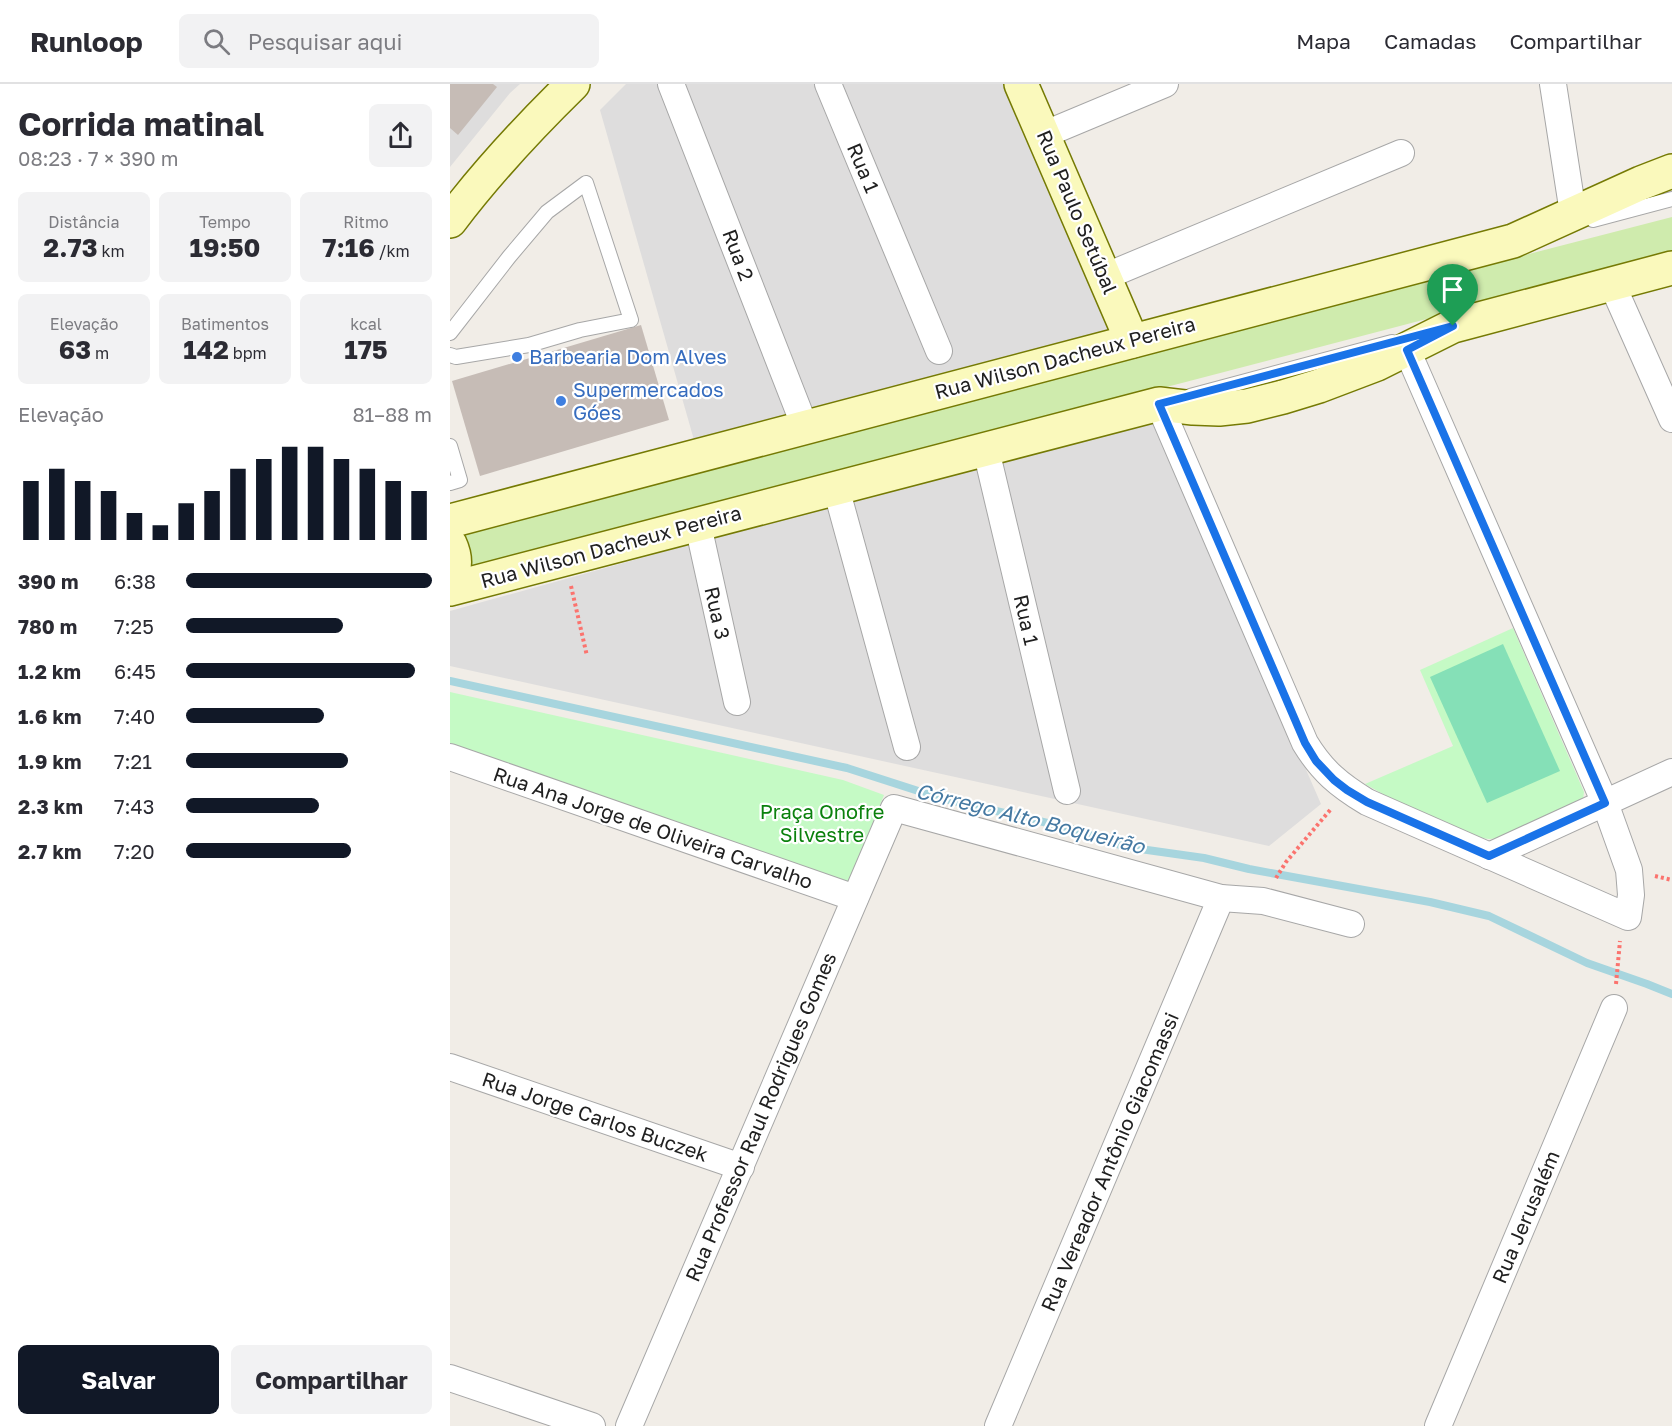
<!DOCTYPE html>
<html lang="pt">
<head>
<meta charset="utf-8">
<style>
  :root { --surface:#fff; --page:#f2f2f3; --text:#2b2b33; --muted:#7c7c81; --line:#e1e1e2; --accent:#111827 }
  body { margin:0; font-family:"Golos Text",sans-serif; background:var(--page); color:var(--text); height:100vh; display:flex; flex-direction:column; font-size:22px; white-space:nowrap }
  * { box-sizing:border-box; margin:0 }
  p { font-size:20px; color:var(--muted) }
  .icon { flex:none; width:33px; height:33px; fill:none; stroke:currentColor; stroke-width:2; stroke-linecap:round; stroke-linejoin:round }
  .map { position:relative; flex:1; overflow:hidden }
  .drawer { display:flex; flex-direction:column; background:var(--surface); width:450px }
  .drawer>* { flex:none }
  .pin { position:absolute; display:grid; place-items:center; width:51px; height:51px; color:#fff; margin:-62px -26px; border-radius:50% 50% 50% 0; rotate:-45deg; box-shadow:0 0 6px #0007 }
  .pin .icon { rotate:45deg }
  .round { display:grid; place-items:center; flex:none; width:63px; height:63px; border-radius:9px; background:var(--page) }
  .headline { display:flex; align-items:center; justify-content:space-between; height:102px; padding:0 18px }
  h1 { font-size:33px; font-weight:700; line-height:45px }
  .stats { display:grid; grid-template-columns:repeat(3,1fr); gap:9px; height:102px; padding:6px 18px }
  .stats div { display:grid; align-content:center; border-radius:9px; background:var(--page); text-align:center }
  .stats b { font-size:26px; font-weight:700 }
  .stats small { font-size:16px; font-weight:400 }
  .stats p { font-size:16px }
  .chart { height:168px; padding:12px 18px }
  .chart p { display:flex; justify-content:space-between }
  .chart svg { width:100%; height:108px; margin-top:6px; stroke:var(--accent); stroke-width:6 }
  .button { display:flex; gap:12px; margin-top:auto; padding:12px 18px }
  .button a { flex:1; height:69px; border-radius:9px; background:var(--accent); color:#fff; font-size:24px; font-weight:700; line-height:69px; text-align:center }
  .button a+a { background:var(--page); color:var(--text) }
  ul { padding:0 18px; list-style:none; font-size:20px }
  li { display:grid; grid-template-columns:96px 72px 1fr; align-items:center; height:45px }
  li i { height:15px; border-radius:8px; background:var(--accent) }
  header { display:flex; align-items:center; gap:36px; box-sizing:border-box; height:84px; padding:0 30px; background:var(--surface); border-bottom:2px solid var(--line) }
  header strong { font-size:28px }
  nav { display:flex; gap:33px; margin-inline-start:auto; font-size:21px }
  .search { width:420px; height:54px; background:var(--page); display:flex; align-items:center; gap:15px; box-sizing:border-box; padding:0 21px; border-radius:9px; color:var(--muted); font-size:22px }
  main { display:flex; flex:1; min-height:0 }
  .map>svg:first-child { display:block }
  .residential { fill:#dedddd }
  .grass { fill:#cfebad }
  .park { fill:#c5fac5 }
  .pitch { fill:#85e0b7 }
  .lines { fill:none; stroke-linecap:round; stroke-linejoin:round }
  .stream { stroke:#a7d5de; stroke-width:8 }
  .building { fill:#c6bcb6 }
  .service-casing { stroke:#a7a7a7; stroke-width:16 }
  .minor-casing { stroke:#a7a7a7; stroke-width:28 }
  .secondary-casing { stroke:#757a04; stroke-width:36 }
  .path { stroke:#fb736e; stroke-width:4; stroke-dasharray:3 3; stroke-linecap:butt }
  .service { stroke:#fff; stroke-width:14 }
  .minor { stroke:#fff; stroke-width:26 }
  .secondary { stroke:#faf9bc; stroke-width:33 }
  .route-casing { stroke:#fff; stroke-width:12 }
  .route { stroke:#1a73e8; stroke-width:8 }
  .shop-dot { fill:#3f7fe0; stroke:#fff; stroke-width:2 }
  .labels { text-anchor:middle; stroke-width:4.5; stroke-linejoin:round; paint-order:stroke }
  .street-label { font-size:20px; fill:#202020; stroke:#fff }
  .shop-label { font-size:20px; fill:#366cbe; stroke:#fff; text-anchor:start }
  .park-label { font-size:20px; fill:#0b810d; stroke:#fff }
  .water-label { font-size:21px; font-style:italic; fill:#4579a2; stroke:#fff }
</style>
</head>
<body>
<header>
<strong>Runloop</strong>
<div class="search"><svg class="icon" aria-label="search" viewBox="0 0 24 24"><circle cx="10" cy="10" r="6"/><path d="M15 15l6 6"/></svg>Pesquisar aqui</div>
<nav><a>Mapa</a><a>Camadas</a><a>Compartilhar</a></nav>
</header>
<main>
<section class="drawer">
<div class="headline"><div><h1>Corrida matinal</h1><p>08:23 · 7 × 390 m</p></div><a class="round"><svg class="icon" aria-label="share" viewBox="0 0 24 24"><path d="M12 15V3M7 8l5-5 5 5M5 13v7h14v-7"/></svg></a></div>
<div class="stats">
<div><p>Distância</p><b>2.73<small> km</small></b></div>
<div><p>Tempo</p><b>19:50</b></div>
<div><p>Ritmo</p><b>7:16<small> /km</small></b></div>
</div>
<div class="stats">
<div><p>Elevação</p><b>63<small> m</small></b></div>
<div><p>Batimentos</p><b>142<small> bpm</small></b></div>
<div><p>kcal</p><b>175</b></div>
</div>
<div class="chart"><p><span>Elevação</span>81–88 m</p>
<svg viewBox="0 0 160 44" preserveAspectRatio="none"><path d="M5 44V20M15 44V15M25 44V20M35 44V24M45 44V33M55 44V38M65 44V29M75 44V24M85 44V15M95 44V11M105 44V6M115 44V6M125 44V11M135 44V15M145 44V20M155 44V24"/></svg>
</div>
<ul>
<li><b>390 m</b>6:38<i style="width:100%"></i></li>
<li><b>780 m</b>7:25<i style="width:64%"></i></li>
<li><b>1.2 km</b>6:45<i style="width:93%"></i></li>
<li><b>1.6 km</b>7:40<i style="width:56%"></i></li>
<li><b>1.9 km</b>7:21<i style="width:66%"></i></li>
<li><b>2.3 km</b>7:43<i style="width:54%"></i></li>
<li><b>2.7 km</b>7:20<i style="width:67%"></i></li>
</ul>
<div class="button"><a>Salvar</a><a>Compartilhar</a></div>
</section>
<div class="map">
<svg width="1222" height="1342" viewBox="0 0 1222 1342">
  <rect width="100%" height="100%" fill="#f1ede7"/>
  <g class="residential">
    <path d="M0,0H70L60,9L0,83Z"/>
    <path d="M176,0H557L871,720L819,762L0,582V527L267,453L246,363L150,26Z"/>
  </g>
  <path class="grass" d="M1222,133V171L15,486L18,464L11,446Z"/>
  <g class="park">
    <path d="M1063,544L1134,708L1133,716L1064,753L1039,755L1016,752L995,745L915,700L1003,662L970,586Z"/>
    <path d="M0,608L393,696L434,711L399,798L0,659Z"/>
  </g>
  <path class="pitch" d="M1053,560L1110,687L1037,719L980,593Z"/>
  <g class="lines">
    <path class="stream" d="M0,597L397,684L487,713L619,744L676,763L754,774L799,785L980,818L1039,832L1137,879L1197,900L1222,910"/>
  </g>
  <g class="building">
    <path d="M0,0H43L47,3L8,51L0,44Z"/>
    <path d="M191,241L219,336L30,392L2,297Z"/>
  </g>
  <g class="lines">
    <g class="service-casing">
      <g id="service">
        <path d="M1143,136L1222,115"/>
        <path d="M0,249L59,173L97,128L136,99L181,236L130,246L79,261L6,273L0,271"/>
        <path d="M740,312L942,258"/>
        <path d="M0,362L10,396L0,399"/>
      </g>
    </g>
    <g class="minor-casing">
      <g id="minor">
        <path d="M221,0L355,343"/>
        <path d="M378,0L489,267"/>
        <path d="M1103,0L1123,129"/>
        <path d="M593,51L715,0"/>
        <path d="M654,193L951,69"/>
        <path d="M1162,200L1222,335"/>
        <path d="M709,320L855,659C872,687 889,701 917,718L1178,833L1181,811L1179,786L1155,719L957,266"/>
        <path d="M536,366L617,707"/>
        <path d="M386,404L457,663"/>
        <path d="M248,441L287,618"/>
        <path d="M0,673L405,814"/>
        <path d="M1039,772L1222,688"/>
        <path d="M0,983L291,1083"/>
        <path d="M0,1294L142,1342"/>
        <path d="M179,1342L444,724L771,814L813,817L901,840"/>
        <path d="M548,1342L771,814"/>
        <path d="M988,1342L1164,924"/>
      </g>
    </g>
    <g class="secondary-casing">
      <g id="secondary">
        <path d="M571,0L682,257"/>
        <path d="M0,137C37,88 79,43 123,0"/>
        <path d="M0,437L1063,157L1191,99L1222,87"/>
        <path d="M0,460C6,473 6,483 0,496"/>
        <path d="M0,505L709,320L743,324L769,325L797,322L833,313L869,302L927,280L1003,242L1222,184"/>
      </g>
    </g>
    <g class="path">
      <path d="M121,502L137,572"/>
      <path d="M1205,792L1222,796"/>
      <path d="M826,794L836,778L881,725"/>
      <path d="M1166,900L1170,857"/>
    </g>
    <use href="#service" class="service"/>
    <use href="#minor" class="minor"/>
    <use href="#secondary" class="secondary"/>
  </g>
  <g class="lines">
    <g class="route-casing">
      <path id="route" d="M1003,242L957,266L1155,719L1039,772L917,718L897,706L884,696L866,677L855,659L709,320Z"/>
    </g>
    <use href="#route" class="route"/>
  </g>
  <g class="shop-dot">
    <circle cx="67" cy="273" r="6"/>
    <circle cx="111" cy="317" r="6"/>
  </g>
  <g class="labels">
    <g class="street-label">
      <text transform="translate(413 84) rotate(67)" y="7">Rua 1</text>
      <text transform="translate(627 128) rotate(67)" y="7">Rua Paulo Setúbal</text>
      <text transform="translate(288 171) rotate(69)" y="7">Rua 2</text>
      <text transform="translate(615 274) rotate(-15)" y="7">Rua Wilson Dacheux Pereira</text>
      <text transform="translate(161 463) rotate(-15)" y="7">Rua Wilson Dacheux Pereira</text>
      <text transform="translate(267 529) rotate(77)" y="7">Rua 3</text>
      <text transform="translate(576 536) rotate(77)" y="7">Rua 1</text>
      <text transform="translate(203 744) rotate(19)" y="7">Rua Ana Jorge de Oliveira Carvalho</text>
      <text transform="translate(145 1033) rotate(19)" y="7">Rua Jorge Carlos Buczek</text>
      <text transform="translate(311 1033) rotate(-67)" y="7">Rua Professor Raul Rodrigues Gomes</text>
      <text transform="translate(660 1078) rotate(-67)" y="7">Rua Vereador Antônio Giacomassi</text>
      <text transform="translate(1076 1133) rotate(-67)" y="7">Rua Jerusalém</text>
    </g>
    <g class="shop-label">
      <text x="79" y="280">Barbearia Dom Alves</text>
      <text x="123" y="313">Supermercados<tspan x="123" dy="23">Góes</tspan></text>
    </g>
    <g class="park-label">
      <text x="372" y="735">Praça Onofre<tspan x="372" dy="23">Silvestre</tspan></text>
    </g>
    <g class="water-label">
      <text transform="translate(580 735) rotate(14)" y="7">Córrego Alto Boqueirão</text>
    </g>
  </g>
</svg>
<div class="pin" style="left:1003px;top:242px;background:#1e9e55"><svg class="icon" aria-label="arrive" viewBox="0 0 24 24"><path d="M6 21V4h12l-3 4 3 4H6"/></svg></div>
</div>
</main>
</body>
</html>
